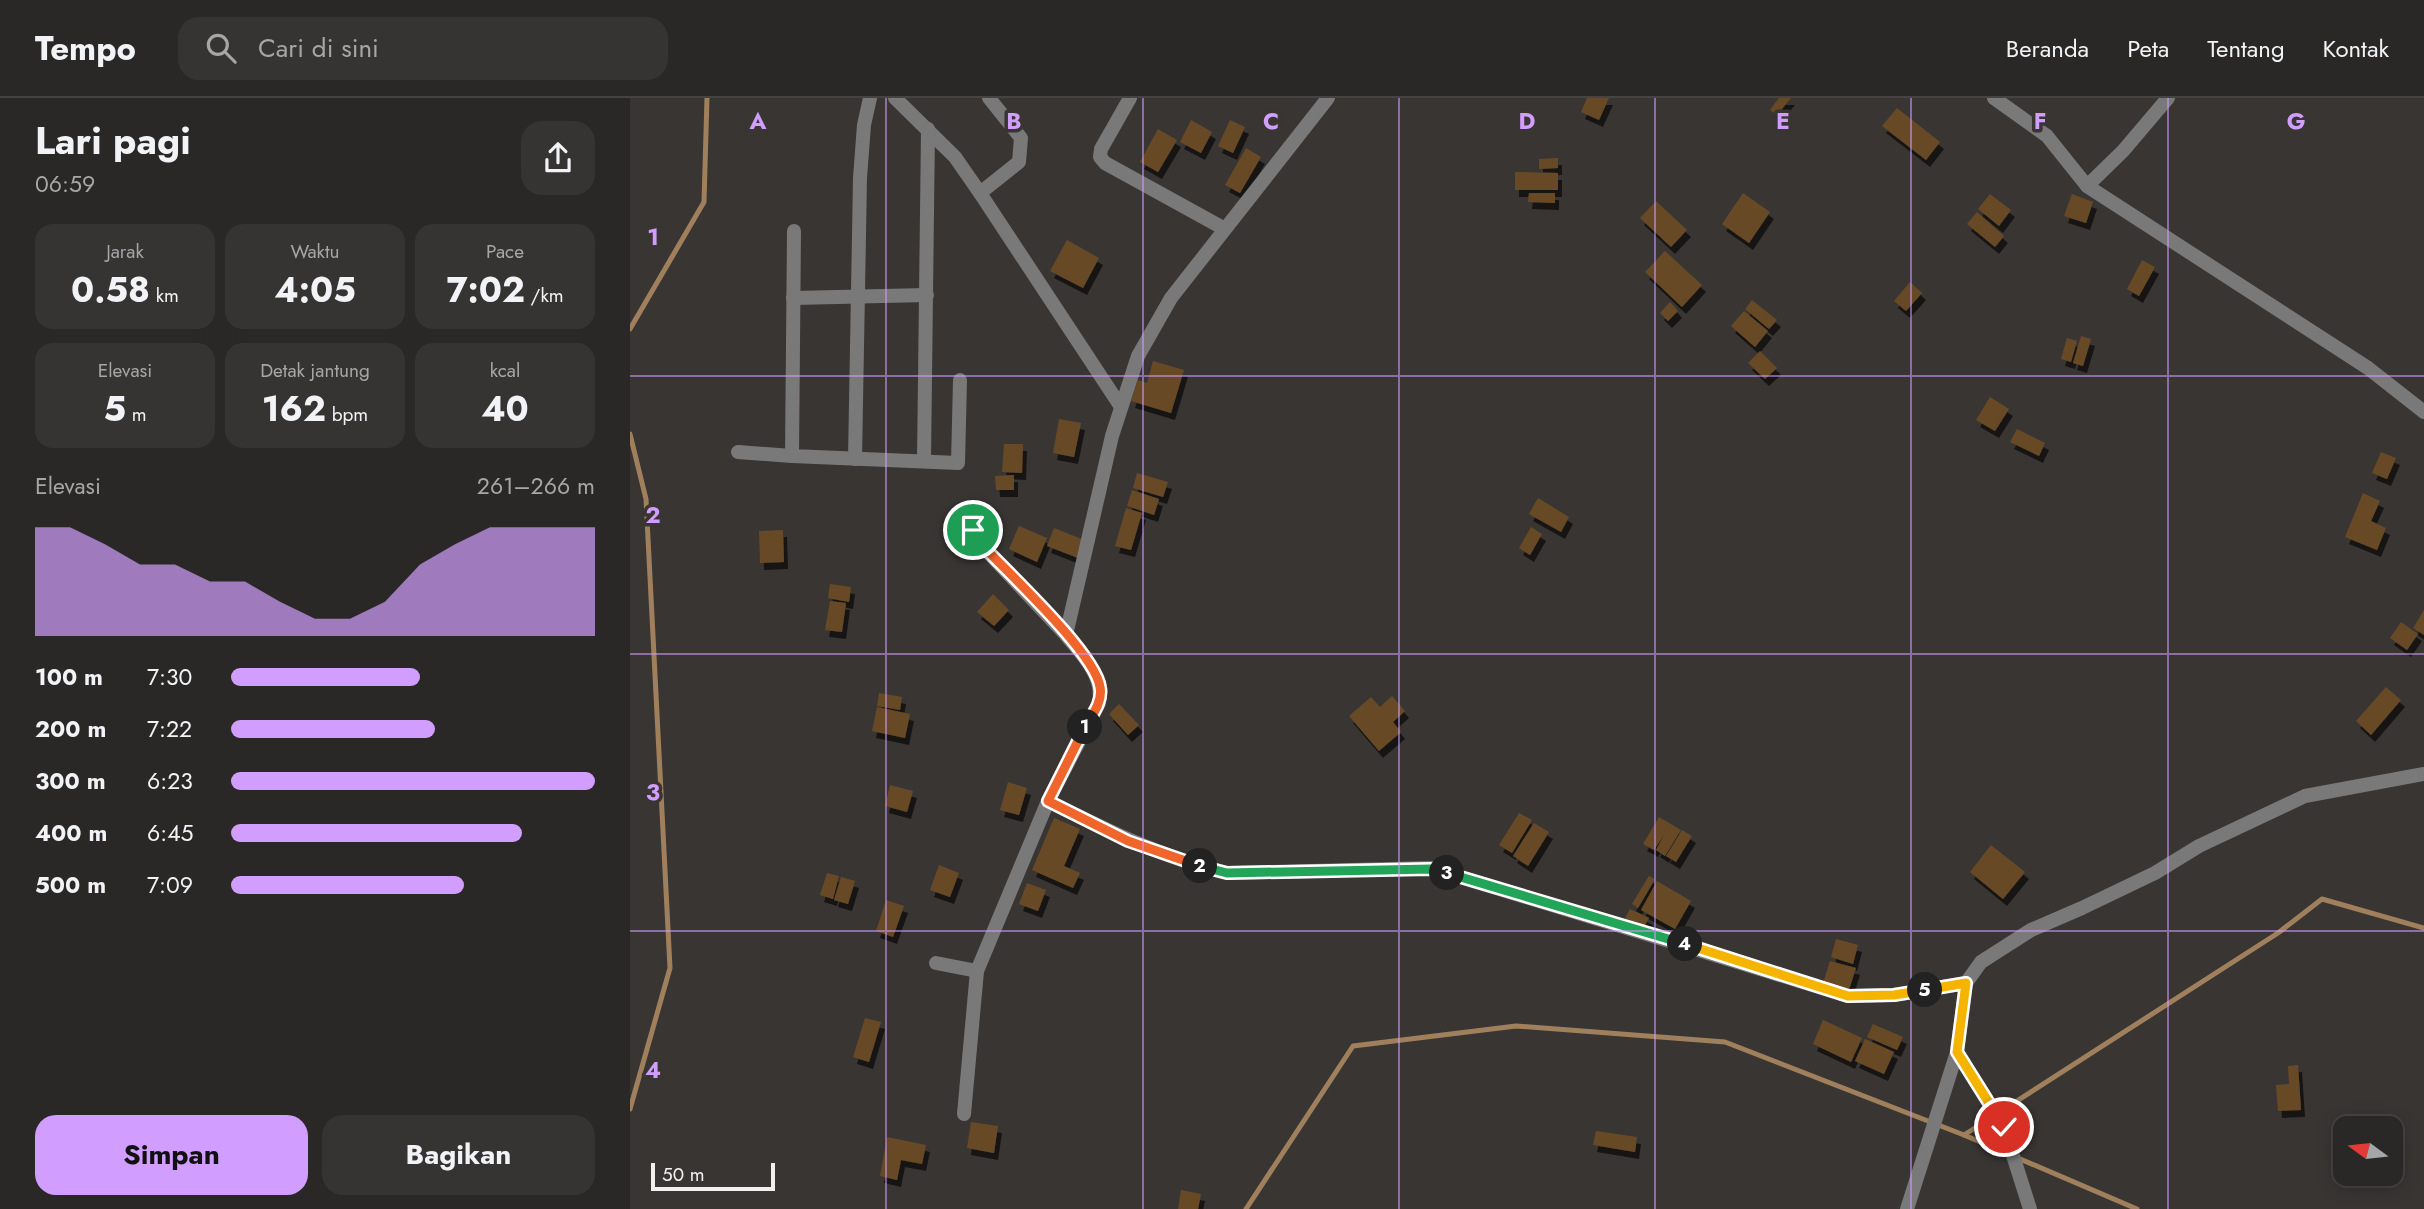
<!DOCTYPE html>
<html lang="id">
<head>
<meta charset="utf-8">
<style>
  :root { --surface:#2a2826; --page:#363432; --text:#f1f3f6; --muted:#a5a6a7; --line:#464443; --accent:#d19dfe }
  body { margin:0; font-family:Jost,sans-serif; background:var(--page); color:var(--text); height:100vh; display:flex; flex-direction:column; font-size:26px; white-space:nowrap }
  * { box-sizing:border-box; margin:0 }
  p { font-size:23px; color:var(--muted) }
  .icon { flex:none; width:38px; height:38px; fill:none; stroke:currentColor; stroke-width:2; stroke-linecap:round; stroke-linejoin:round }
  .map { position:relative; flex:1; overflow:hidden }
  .drawer { display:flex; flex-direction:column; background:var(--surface); width:630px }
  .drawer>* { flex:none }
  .needle { width:46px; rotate:285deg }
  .controls { position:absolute; left:1703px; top:1018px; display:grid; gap:14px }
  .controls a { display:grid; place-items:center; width:70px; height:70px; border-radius:14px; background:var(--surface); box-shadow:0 4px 18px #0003,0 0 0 2px var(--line); font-size:35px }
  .scale { position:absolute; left:21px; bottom:18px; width:124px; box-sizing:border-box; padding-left:7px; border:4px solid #f2f0ee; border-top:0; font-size:19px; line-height:24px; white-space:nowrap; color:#f2f0ee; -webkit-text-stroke:5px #383533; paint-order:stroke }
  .pin { position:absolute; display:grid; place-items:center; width:60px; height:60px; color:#fff; margin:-30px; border:4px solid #fff; border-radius:50%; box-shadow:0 2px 7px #0007 }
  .km { position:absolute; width:35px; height:35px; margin:-18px; border-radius:50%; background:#222; color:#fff; font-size:19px; line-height:35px; text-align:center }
  .round { display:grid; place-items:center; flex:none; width:74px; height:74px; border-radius:21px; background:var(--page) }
  .summary { display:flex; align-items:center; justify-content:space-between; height:119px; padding:0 35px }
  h1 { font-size:38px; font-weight:700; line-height:52px }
  .stats { display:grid; grid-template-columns:repeat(3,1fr); gap:10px; height:119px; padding:7px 35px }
  .stats div { display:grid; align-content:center; border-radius:18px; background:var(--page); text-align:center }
  .stats b { font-size:35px; font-weight:700 }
  .stats small { font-size:19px; font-weight:400 }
  .stats p { font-size:19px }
  .chart { height:196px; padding:14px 35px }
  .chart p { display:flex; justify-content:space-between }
  .chart svg { width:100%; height:126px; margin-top:7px; fill:var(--accent); opacity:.7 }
  .button { display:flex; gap:14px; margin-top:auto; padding:14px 35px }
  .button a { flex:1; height:80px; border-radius:21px; background:var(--accent); color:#111; font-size:28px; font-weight:700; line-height:80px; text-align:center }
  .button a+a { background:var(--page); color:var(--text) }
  ul { padding:0 35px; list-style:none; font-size:23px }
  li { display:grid; grid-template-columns:112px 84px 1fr; align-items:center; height:52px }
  li i { height:18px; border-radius:9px; background:var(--accent) }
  header { display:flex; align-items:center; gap:42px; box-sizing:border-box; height:98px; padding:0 35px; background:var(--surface); border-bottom:2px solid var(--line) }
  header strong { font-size:33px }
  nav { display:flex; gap:38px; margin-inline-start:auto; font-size:24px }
  .search { width:490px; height:63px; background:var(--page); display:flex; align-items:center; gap:18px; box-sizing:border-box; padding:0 24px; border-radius:21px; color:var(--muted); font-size:26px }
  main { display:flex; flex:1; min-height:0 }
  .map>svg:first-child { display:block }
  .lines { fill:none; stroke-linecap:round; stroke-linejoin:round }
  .stream { stroke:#a0805c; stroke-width:5 }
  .building { fill:#684a28; filter:url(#shadow) }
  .minor { stroke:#7a797a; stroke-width:14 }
  .split-1-casing { stroke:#fff; stroke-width:14 }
  .split-2-casing { stroke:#fff; stroke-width:14 }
  .split-3-casing { stroke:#fff; stroke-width:14 }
  .split-4-casing { stroke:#fff; stroke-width:14 }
  .split-5-casing { stroke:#fff; stroke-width:14 }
  .split-6-casing { stroke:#fff; stroke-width:14 }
  .split-1 { stroke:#f0652b; stroke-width:9 }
  .split-2 { stroke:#f0652b; stroke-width:9 }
  .split-3 { stroke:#22a559; stroke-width:9 }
  .split-4 { stroke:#22a559; stroke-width:9 }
  .split-5 { stroke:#f5b400; stroke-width:9 }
  .split-6 { stroke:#f5b400; stroke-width:9 }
  .grid { fill:none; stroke:#d19dfe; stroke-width:2; stroke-opacity:0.55 }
  .grid-label { font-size:23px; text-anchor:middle; font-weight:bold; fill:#d19dfe; stroke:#383533; stroke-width:7; stroke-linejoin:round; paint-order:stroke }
</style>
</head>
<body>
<header>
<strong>Tempo</strong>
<div class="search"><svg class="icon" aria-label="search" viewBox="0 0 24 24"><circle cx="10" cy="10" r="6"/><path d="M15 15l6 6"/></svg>Cari di sini</div>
<nav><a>Beranda</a><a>Peta</a><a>Tentang</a><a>Kontak</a></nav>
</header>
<main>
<section class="drawer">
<div class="summary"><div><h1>Lari pagi</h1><p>06:59</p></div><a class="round"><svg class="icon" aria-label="share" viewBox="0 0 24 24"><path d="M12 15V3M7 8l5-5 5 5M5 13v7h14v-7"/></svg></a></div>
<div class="stats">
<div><p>Jarak</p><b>0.58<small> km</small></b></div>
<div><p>Waktu</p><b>4:05</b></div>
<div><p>Pace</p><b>7:02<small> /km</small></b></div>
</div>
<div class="stats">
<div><p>Elevasi</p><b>5<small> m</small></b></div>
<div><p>Detak jantung</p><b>162<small> bpm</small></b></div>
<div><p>kcal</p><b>40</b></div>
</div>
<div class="chart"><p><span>Elevasi</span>261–266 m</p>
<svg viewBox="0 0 160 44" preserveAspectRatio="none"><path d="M0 44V6L10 6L20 12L30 19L40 19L50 25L60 25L70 32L80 38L90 38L100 32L110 19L120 12L130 6L140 6L150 6L160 6V44z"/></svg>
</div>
<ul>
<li><b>100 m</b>7:30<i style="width:52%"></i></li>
<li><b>200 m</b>7:22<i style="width:56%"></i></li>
<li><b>300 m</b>6:23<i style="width:100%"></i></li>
<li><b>400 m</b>6:45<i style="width:80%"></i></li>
<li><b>500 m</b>7:09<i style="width:64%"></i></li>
</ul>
<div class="button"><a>Simpan</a><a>Bagikan</a></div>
</section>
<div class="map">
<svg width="1794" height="1111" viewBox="0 0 1794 1111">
  <defs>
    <filter id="shadow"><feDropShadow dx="4" dy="7" stdDeviation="0" flood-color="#0009"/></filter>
  </defs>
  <rect width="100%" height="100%" fill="#383533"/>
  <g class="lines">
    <g class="stream">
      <path d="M0,231L74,104L77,0"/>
      <path d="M0,336L16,401L40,870L0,1011"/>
      <path d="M1334,1037L1648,835L1692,801L1794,830"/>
      <path d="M616,1111L723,948L886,928L1095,944L1334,1037L1507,1111"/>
    </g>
  </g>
  <g class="building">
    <path d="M957,0H979L969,22L951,14Z"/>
    <path d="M1149,0H1161L1147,17L1140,12Z"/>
    <path d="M1267,10L1310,44L1296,62L1252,28Z"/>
    <path d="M561,22L582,34L571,55L550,44Z"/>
    <path d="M600,22L615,29L603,55L588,48Z"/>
    <path d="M528,31L547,42L528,74L510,64Z"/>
    <path d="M616,50L631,59L610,95L595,87Z"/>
    <path d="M928,60V70L909,71V61Z"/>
    <path d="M885,74L928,75V92H885Z"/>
    <path d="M899,95H925V105L898,104Z"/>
    <path d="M1113,95L1140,114L1119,145L1092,126Z"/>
    <path d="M1360,96L1381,112L1369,128L1348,111Z"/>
    <path d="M1442,96L1463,104L1456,125L1434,118Z"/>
    <path d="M1026,103L1057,132L1041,149L1010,120Z"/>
    <path d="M1347,114L1374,138L1365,149L1337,126Z"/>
    <path d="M437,142L469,160L453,190L420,173Z"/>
    <path d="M1035,153L1072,187L1052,209L1015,174Z"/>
    <path d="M1512,162L1525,169L1509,198L1497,191Z"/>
    <path d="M1280,184L1292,195L1276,213L1264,203Z"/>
    <path d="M1122,202L1147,222L1139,231L1115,211Z"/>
    <path d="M1040,204L1048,213L1038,223L1030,215Z"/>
    <path d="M1114,213L1138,233L1125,249L1101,228Z"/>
    <path d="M1451,238L1461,241L1453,268L1443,265Z"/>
    <path d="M1437,240L1447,243L1441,264L1431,261Z"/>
    <path d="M1130,253L1147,270L1135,281L1118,265Z"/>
    <path d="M523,263L554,272L541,315L501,303L508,282L517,285Z"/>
    <path d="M1360,299L1379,311L1365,333L1346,322Z"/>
    <path d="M429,321L451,325L444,359L423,355Z"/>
    <path d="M1387,331L1415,345L1409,358L1380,344Z"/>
    <path d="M374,346H393L392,375L372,374Z"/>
    <path d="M1751,354L1766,360L1757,381L1742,375Z"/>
    <path d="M507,375L538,384L533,399L503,390Z"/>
    <path d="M384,377V392H366L365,378Z"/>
    <path d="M502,392L529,401L524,417L497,408Z"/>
    <path d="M1733,395L1750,403L1741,423L1756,430L1747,452L1715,439Z"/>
    <path d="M908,400L939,419L931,434L899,416Z"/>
    <path d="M496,410L512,415L501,452L485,448Z"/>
    <path d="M389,428L417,440L407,464L379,451Z"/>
    <path d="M901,429L912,436L900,457L889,450Z"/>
    <path d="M424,430L454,442L448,460L417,448Z"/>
    <path d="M153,432L154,464L130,465L129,433Z"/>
    <path d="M200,486L221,489L219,504L198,500Z"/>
    <path d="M363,496L379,512L364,528L347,514Z"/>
    <path d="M200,503L216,505L212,534L195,532Z"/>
    <path d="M1794,512V537L1783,530Z"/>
    <path d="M1771,524L1788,536L1777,552L1760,540Z"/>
    <path d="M1756,589L1771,602L1741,637L1726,623Z"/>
    <path d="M249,595L272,599L270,612L247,608Z"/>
    <path d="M762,598L775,613L763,624L771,634L749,653L719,618L741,599L750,609Z"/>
    <path d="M489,606L509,627L498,637L479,616Z"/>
    <path d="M247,609L280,616L275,640L242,633Z"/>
    <path d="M378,684L397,690L389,717L370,712Z"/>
    <path d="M260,687L283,693L277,714L255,708Z"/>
    <path d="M889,715L902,722L882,755L869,747Z"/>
    <path d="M1029,719L1051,732L1035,758L1026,752L1034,737L1024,752L1013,746Z"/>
    <path d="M424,720L450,731L434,768L450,775L443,790L402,772Z"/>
    <path d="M904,725L919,734L898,768L883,758Z"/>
    <path d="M1052,732L1062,738L1046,764L1036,758Z"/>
    <path d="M1361,747L1395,774L1373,801L1340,774Z"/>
    <path d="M309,767L329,775L320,799L300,792Z"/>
    <path d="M197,775L209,778L203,801L190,797Z"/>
    <path d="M1019,778L1025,781L1008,810L1002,806Z"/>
    <path d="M211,779L225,783L218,806L204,802Z"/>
    <path d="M1027,783L1061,803L1045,831L1011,812Z"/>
    <path d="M397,785L416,792L408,813L389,806Z"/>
    <path d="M256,802L274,808L263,839L246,833Z"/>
    <path d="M1000,811L1019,820L1014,829L995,820Z"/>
    <path d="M1206,841L1228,847L1223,866L1201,859Z"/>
    <path d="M1200,863L1226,870L1218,895L1192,888Z"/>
    <path d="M235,920L251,924L239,964L223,959Z"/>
    <path d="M1193,922L1232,940L1221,964L1183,946Z"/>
    <path d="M1243,926L1273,939L1267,952L1237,939Z"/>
    <path d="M1235,941L1264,954L1254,976L1225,963Z"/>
    <path d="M1668,967L1671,1012L1648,1013L1646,987L1659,986L1658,968Z"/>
    <path d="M341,1024L368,1028L364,1055L337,1050Z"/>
    <path d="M966,1033L1007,1039L1005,1054L963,1047Z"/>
    <path d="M257,1039L296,1047L292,1066L271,1062L267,1082L250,1078Z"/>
    <path d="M551,1092L571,1096L568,1111H548Z"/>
  </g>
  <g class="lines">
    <g class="minor">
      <path d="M265,0L325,59L350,95"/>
      <path d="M359,0L391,40L389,64L350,95L491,309"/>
      <path d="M500,0L471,51L470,59L475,65L593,130"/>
      <path d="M698,0L541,200L508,258L482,338L436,537C453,558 474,577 469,605L418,703C476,732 533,760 597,775L801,770L1218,898L1263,897L1336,885"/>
      <path d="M1364,0L1417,38L1457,88L1493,53L1538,0"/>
      <path d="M1457,88L1738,270L1794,314"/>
      <path d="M164,133L162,358L328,365L330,282"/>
      <path d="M163,200L297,197"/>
      <path d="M108,354L162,358"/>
      <path d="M225,361L230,80L234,27L240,0"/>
      <path d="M294,363L298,31"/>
      <path d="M338,414L351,447L436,537"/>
      <path d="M306,865L347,873"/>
      <path d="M334,1016L347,873L418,703"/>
      <path d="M1277,1111L1327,954"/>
      <path d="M1400,1111L1374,1029L1327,954L1336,885L1351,864L1401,832L1452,810L1525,775L1569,748L1675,698L1794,676"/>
    </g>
  </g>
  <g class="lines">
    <g class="split-1-casing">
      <path id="split-1" d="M343,432L352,447C378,475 465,555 470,589C473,604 462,617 455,629"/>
    </g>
    <g class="split-2-casing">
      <path id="split-2" d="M455,629L418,703L498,743L570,768"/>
    </g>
    <g class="split-3-casing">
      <path id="split-3" d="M570,768L597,775L801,771L817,775"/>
    </g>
    <g class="split-4-casing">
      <path id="split-4" d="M817,775L1055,846"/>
    </g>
    <g class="split-5-casing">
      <path id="split-5" d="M1055,846L1218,898L1264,897L1295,892"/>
    </g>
    <g class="split-6-casing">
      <path id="split-6" d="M1295,892L1336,885L1327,954L1374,1029"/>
    </g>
    <use href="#split-1" class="split-1"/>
    <use href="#split-2" class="split-2"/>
    <use href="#split-3" class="split-3"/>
    <use href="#split-4" class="split-4"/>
    <use href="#split-5" class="split-5"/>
    <use href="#split-6" class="split-6"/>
  </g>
  <path class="grid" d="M256,0V1111M513,0V1111M769,0V1111M1025,0V1111M1281,0V1111M1538,0V1111M0,278H1794M0,556H1794M0,833H1794"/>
  <g class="grid-label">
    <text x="128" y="31">A</text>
    <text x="384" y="31">B</text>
    <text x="641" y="31">C</text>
    <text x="897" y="31">D</text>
    <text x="1153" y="31">E</text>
    <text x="1410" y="31">F</text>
    <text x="1666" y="31">G</text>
    <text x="23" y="147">1</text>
    <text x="23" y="425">2</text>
    <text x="23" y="702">3</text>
    <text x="23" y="980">4</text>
  </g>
</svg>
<div class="controls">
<a><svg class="needle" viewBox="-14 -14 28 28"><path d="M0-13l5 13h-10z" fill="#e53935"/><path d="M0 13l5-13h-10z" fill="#a5a6a7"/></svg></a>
</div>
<div class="scale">50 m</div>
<div class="pin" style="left:343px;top:432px;background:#1e9e55"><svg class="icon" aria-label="arrive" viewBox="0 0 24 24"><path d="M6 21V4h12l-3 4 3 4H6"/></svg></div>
<div class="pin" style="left:1374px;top:1029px;background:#d93025"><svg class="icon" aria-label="check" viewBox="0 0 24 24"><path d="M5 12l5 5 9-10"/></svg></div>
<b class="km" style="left:455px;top:629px">1</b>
<b class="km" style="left:570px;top:768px">2</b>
<b class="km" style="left:817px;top:775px">3</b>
<b class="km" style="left:1055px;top:846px">4</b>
<b class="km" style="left:1295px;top:892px">5</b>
</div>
</main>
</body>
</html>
